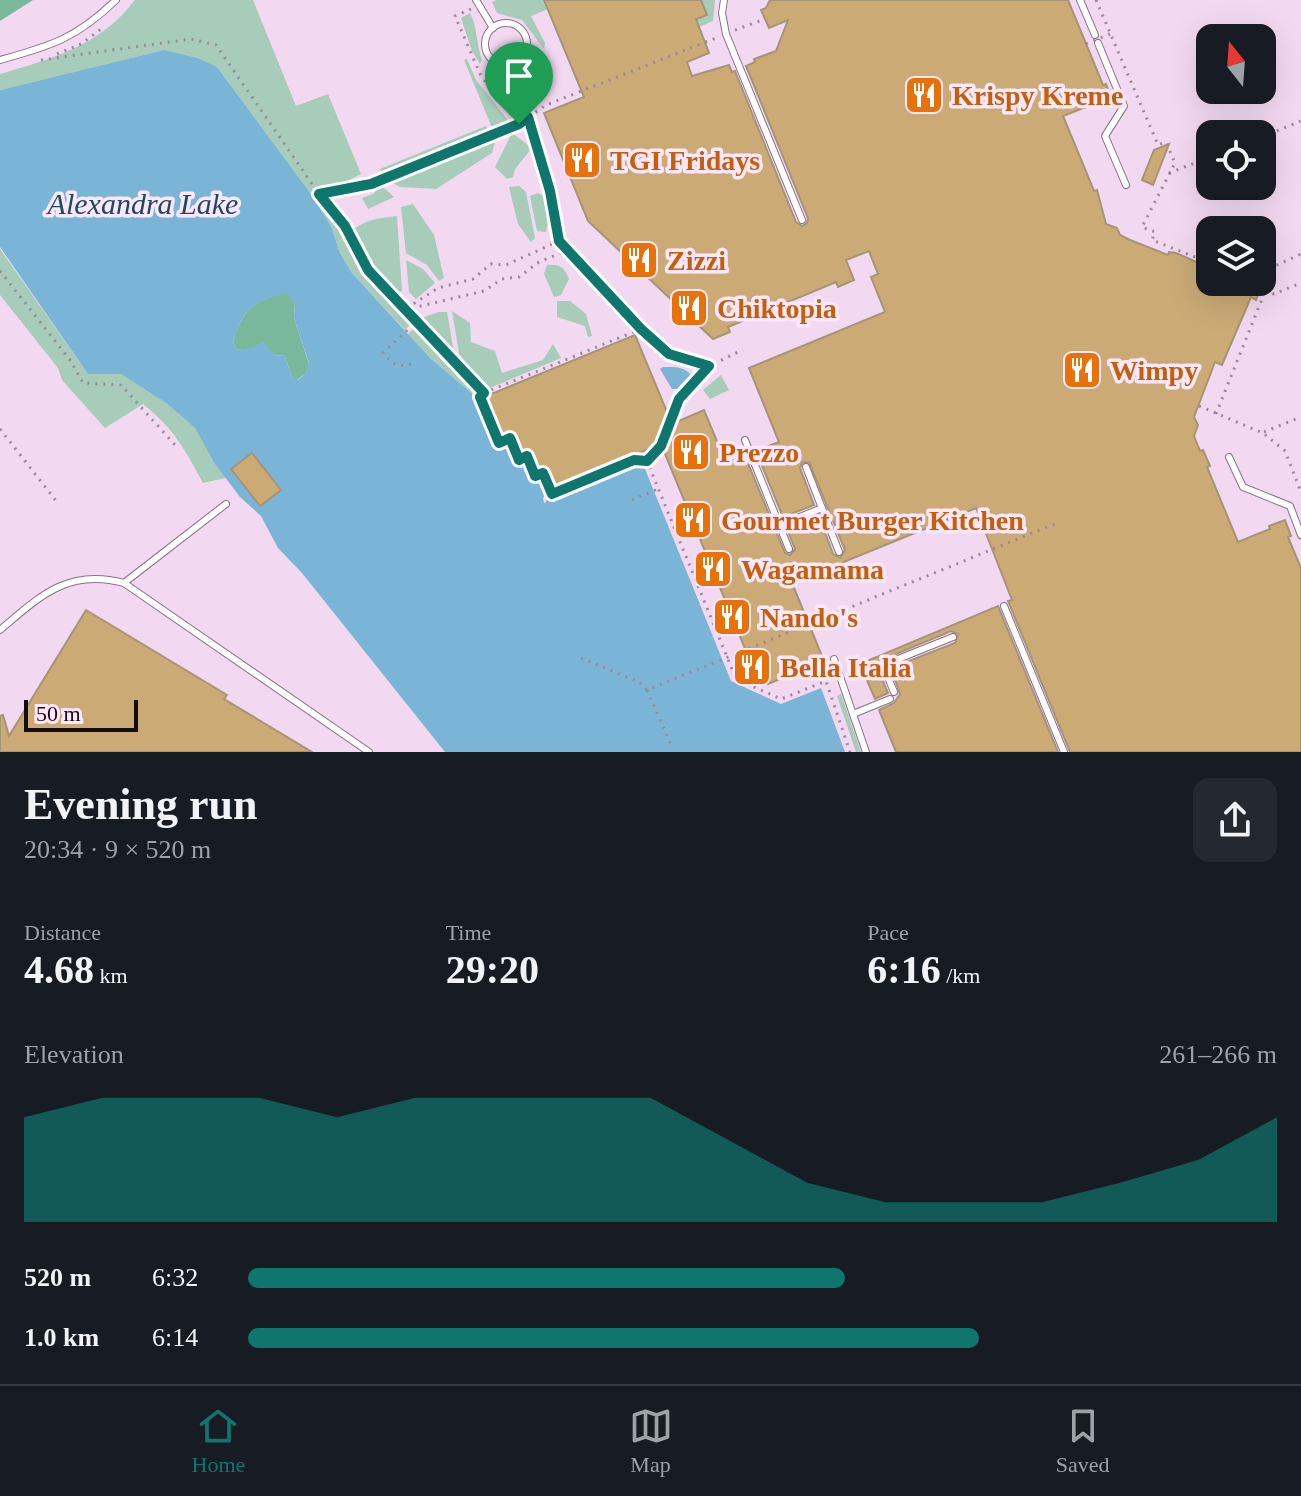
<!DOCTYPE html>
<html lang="en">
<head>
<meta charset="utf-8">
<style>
  :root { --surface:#171b24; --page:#242831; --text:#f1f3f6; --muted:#9ea1a6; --line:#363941; --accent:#0f766e }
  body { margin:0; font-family:Georgia,serif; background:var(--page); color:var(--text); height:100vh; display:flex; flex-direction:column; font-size:30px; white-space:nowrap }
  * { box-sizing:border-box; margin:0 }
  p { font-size:26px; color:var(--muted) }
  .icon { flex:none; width:44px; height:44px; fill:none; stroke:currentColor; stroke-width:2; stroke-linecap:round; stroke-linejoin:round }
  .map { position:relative; height:752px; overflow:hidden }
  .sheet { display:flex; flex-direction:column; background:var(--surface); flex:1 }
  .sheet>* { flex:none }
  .needle { width:52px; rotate:343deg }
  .controls { position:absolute; left:1196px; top:24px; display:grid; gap:16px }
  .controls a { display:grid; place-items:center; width:80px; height:80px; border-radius:16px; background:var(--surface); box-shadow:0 8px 32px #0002; font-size:40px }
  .scale { position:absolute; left:24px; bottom:20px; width:114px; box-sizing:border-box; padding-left:8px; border:4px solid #140b14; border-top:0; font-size:22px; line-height:28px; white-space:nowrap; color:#140b14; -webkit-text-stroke:6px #fde7fc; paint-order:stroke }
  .pin { position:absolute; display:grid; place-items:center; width:68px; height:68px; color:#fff; margin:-82px -34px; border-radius:50% 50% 50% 0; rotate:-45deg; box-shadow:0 0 8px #0007 }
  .pin .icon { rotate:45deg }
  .round { display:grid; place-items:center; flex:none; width:84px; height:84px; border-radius:16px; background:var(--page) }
  .overview { display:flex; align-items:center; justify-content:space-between; height:136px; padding:0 24px }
  h1 { font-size:44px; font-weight:600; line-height:60px }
  .stats { display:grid; grid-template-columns:repeat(3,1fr); gap:12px; height:136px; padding:8px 24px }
  .stats div { display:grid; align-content:center }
  .stats b { font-size:40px; font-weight:600 }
  .stats small { font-size:22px; font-weight:400 }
  .stats p { font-size:22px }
  .chart { height:224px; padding:16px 24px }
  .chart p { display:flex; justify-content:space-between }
  .chart svg { width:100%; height:144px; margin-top:8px; fill:var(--accent); opacity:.7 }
  ul { padding:0 24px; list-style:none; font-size:26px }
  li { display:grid; grid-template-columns:128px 96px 1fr; align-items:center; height:60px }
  li i { height:20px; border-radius:10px; background:var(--accent) }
  .dock { display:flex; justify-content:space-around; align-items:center; height:112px; border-top:2px solid var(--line); background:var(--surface); font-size:22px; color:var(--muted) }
  .dock a { display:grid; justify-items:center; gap:4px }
  .dock .active { color:var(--accent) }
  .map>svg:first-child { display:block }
  .green { fill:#a7ccb9 }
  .forest { fill:#79b89a }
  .water { fill:#7ab4d6; fill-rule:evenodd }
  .building { fill:#cbaa76; stroke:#a69478; stroke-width:2 }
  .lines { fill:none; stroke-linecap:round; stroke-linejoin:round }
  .lane-casing { stroke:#897188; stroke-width:8 }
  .path { stroke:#9c889b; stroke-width:3; stroke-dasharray:2 6; stroke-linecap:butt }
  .lane { stroke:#fff; stroke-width:6 }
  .path-bridge { stroke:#9c889b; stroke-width:3; stroke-dasharray:2 6; stroke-linecap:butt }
  .route-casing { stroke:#fff; stroke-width:16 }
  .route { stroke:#0f766e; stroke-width:10 }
  .labels { text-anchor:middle; stroke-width:7; stroke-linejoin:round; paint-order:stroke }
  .food-label { font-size:28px; font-weight:bold; fill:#c56008; stroke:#fde7fc; text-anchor:start }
  .water-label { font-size:30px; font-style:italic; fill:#1c4a63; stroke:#fde7fc }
</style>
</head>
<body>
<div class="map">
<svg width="1301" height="752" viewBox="0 0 1301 752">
  <rect width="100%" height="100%" fill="#f3d8f1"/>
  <g class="green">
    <path d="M135,0H253L296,106L328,94L361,174L320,195L365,272L411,323L405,330L352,273L340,253L331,226L308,190L217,67L164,50L0,90V74C52,59 101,45 135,0Z"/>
    <path d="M497,0H544L548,9L531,16L545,43L544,49L522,20L497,13L492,2Z"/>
    <path d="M701,0H715L713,21L699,27L696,19L707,15Z"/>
    <path d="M470,13C478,29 476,43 482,60L480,64L472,51L461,18Z"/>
    <path d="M467,59L476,80L507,119L506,125L493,130L464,60Z"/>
    <path d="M531,59L534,66L526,85L513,89L504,72L521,69Z"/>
    <path d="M486,126L488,133L383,175L380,169Z"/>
    <path d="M512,133L532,148L515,169L513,177L507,179L495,167Z"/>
    <path d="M496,138L492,153L436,189L400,187L391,182Z"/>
    <path d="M381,185L394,197L368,209L362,198L373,194Z"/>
    <path d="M519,186L526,192L535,238L531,242L518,224L509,187Z"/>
    <path d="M538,193L543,196L549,217L546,232L537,231L530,196Z"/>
    <path d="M413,204L434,235L444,278L439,281L427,265L406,253L401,207Z"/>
    <path d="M397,216L402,291L395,293L371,268L352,231C365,219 380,218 397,216Z"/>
    <path d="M0,249L88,374H121L166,403L195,428L226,478L203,483C185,449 173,428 143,404L105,428L62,380L58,368L0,295Z"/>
    <path d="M406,260L423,269L435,283L416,299L409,292Z"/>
    <path d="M547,265C560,264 564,267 569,279L561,295L554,297L544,274Z"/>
    <path d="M557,301H570L586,314L592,336L588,337L585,326L557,317Z"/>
    <path d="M452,311L470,323L471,342L495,351L502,373L543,360L553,344L561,358L485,390L461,365Z"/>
    <path d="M439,312H447L455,359L418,319Z"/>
    <path d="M415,327L479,393L476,397L430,358L408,334Z"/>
    <path d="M721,375L729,390L710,399L703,390Z"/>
    <path d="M841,694L859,746L861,752H856L837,696Z"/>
  </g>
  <g class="forest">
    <path d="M0,0H33L0,21Z"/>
    <path d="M287,292L295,303L294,318L309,364L306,373L297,380L291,375L285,356C265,355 258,346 237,350L233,342C243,308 253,302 287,292Z"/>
  </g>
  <g class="water">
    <path d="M164,50L197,58L217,67L308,190L331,226L340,253L352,273L430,358L476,397L496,445H509L516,461L522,464L527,463L532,478L538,482L543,479L548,493L543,498L544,503L643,464L731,681L781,704L821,688L845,752H445L302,573L278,548L261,516L240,497L215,464L195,428L166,403L121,374H88L0,247V90ZM287,293L295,303L294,318L309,363L306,373L298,380L291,375L285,356L274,355L262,341L254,347L237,350L233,342C243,308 253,302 287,293Z"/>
    <path d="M663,367C673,367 684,366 691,375L677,389H672L660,369Z"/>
  </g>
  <g class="building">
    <path d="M544,0H701L707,15L696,19L709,53L687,62L692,76L729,65L732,72L735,71L796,222L802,226L807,223L808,218L746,66L755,62L754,59L776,51L788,20L769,28L761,10L766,8L770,0H1068L1103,85L1106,84L1112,100L1097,106L1096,103L1063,116L1094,191L1097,190L1106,224L1117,228L1120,235L1130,240L1168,255L1169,252L1176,253L1210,268V282H1255L1262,285L1256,300L1251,297L1222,365L1215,362L1194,417L1198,425L1194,436L1200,451L1203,450L1210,466L1207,467L1238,542L1270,529L1269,526L1285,520L1291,536L1288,537L1301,568V752H1070L1008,601L1012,600L976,508L792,583L824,661L768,684L762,670L755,673L661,444L552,488L544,468L536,471L528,450L520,453L511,432L500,437L484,397L635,335L672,424L704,410L726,463L745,456L785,553L790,555L795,549L787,529L819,516L833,554L840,558L845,550L809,462L802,463L800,468L814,505L783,517L756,451L779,442L749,368L885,312L871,277L878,274L869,251L846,260L854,280L838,287L836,282L728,327L730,332L713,339L588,221L544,113L584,97Z"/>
    <path d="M1169,144L1153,185L1142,180L1154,150Z"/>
    <path d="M252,453L281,490L260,506L231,469Z"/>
    <path d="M998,606L1058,752H896L879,710L894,703L900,694L891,668L955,643L958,634L951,631L879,661L877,667L888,693L875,699L860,664Z"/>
    <path d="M86,610L227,695L224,699L312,752H0V716L3,715L9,736Z"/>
  </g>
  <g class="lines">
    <g class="lane-casing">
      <g id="lane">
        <path d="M476,0L493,28"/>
        <path d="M724,0L722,13L726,34L802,220"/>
        <path d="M1080,0L1095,35"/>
        <circle cx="506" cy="44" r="21"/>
        <path d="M1098,43L1124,106L1105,136L1126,185"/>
        <path d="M0,60C51,46 77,38 116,0"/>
        <path d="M745,440L789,549"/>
        <path d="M1229,457L1243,487L1290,506L1301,535"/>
        <path d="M806,467L839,552"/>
        <path d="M780,525L822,508"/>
        <path d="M124,583L226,504"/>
        <path d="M1004,606L1064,752"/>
        <path d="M0,630C40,596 68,568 124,583L369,752"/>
        <path d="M834,659L866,752"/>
        <path d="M894,692L883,665L953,637"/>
        <path d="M853,714L890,699"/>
      </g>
    </g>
    <g class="path">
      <path d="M1096,0L1158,145L1166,142L1175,163L1142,227L1155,232L1152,240L1210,263"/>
      <path d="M471,9L455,16L481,76L519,124"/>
      <path d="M735,30L765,19"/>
      <path d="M57,54L81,44L105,26"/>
      <path d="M41,60L191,39L216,45L319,194L345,226L368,270L484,393L480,397L499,443L510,438L519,460L527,456L535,476L543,473L552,494L634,460L647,461L736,679L781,699L826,681L850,752"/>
      <path d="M529,117L546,105L716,38"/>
      <path d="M1262,137L1301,121"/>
      <path d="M1169,173L1210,157"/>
      <path d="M319,194L371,184L519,124L528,117L550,191L559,241L641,329"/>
      <path d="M0,271L70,360L83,383L121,385L176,446"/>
      <path d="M1262,272L1301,254"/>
      <path d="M1265,290L1274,294L1301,283"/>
      <path d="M407,308L438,288L473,279L491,264L506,265L559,241"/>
      <path d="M404,310L484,291L502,279L519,277L539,262L566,251"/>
      <path d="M411,364C397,368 393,364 383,353L416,322"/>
      <path d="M484,393L641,329L669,354L709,366"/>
      <path d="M1199,406L1263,433L1285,451L1301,492"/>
      <path d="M1216,414L1268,284L1262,282"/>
      <path d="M0,429L57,502"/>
      <path d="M1264,432L1301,417"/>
      <path d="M647,461C668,438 665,424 679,400C693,374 717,361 743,350"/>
      <path d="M632,500L658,489"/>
      <path d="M548,502L547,496L552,494"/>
      <path d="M581,658L639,682L647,690L1057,523"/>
      <path d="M647,690L672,747"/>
    </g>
    <use href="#lane" class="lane"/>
    <path class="path-bridge" d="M1086,44L1110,34"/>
  </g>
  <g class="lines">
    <g class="route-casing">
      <path id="route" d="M528,117L550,191L559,241L641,329L669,354L709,366L679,399L661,446L647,461L634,460L552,494L543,473L535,476L527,456L519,460L510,438L499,443L480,397L484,393L368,270L345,226L319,194L371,184L519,124Z"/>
    </g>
    <use href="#route" class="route"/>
  </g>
  <defs>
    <g id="restaurant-square" transform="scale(2)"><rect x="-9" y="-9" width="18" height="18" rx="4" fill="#e8710a" stroke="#fde7fc"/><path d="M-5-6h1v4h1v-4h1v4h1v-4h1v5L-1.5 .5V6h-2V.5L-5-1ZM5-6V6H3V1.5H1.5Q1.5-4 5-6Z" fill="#fff"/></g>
  </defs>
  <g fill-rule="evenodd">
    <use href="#restaurant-square" x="924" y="95"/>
    <use href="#restaurant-square" x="582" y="160"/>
    <use href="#restaurant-square" x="639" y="260"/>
    <use href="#restaurant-square" x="689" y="308"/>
    <use href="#restaurant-square" x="1082" y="370"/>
    <use href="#restaurant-square" x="691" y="452"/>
    <use href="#restaurant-square" x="693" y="520"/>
    <use href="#restaurant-square" x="713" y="569"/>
    <use href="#restaurant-square" x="732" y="617"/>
    <use href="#restaurant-square" x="752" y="667"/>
  </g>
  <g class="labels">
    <g class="food-label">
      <text x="952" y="105">Krispy Kreme</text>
      <text x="610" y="170">TGI Fridays</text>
      <text x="667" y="270">Zizzi</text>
      <text x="717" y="318">Chiktopia</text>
      <text x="1110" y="380">Wimpy</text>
      <text x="719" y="462">Prezzo</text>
      <text x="721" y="530">Gourmet Burger Kitchen</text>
      <text x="741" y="579">Wagamama</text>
      <text x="760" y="627">Nando's</text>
      <text x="780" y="677">Bella Italia</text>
    </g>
    <g class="water-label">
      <text x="143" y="214">Alexandra Lake</text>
    </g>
  </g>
</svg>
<div class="controls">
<a><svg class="needle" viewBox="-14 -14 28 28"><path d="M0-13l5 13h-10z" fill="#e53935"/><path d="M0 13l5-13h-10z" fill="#9ea1a6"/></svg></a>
<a><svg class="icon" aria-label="locate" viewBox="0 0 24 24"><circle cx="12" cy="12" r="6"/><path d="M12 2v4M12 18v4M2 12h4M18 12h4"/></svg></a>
<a><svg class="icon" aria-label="layers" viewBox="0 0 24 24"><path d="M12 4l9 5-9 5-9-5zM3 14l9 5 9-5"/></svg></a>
</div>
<div class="scale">50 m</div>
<div class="pin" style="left:519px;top:124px;background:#1e9e55"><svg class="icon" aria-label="arrive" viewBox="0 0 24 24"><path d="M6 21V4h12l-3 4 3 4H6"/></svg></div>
</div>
<section class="sheet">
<div class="overview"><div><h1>Evening run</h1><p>20:34 · 9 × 520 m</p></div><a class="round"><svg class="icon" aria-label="share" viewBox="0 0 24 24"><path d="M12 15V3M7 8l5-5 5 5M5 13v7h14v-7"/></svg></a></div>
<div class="stats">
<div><p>Distance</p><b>4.68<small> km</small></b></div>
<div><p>Time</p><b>29:20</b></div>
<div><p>Pace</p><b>6:16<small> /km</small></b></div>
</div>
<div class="chart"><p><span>Elevation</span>261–266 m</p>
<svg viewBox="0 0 160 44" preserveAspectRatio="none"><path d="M0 44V12L10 6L20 6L30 6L40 12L50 6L60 6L70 6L80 6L90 19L100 32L110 38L120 38L130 38L140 32L150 25L160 12V44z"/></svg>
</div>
<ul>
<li><b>520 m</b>6:32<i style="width:58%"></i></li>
<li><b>1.0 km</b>6:14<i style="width:71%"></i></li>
</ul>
</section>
<nav class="dock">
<a class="active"><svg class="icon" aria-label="home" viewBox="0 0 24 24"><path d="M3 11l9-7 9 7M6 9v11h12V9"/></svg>Home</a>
<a><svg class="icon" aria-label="map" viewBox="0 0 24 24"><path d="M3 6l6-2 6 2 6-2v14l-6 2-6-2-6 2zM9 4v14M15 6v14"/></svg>Map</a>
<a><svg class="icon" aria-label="saved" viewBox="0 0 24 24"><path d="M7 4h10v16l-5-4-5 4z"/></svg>Saved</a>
</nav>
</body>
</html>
